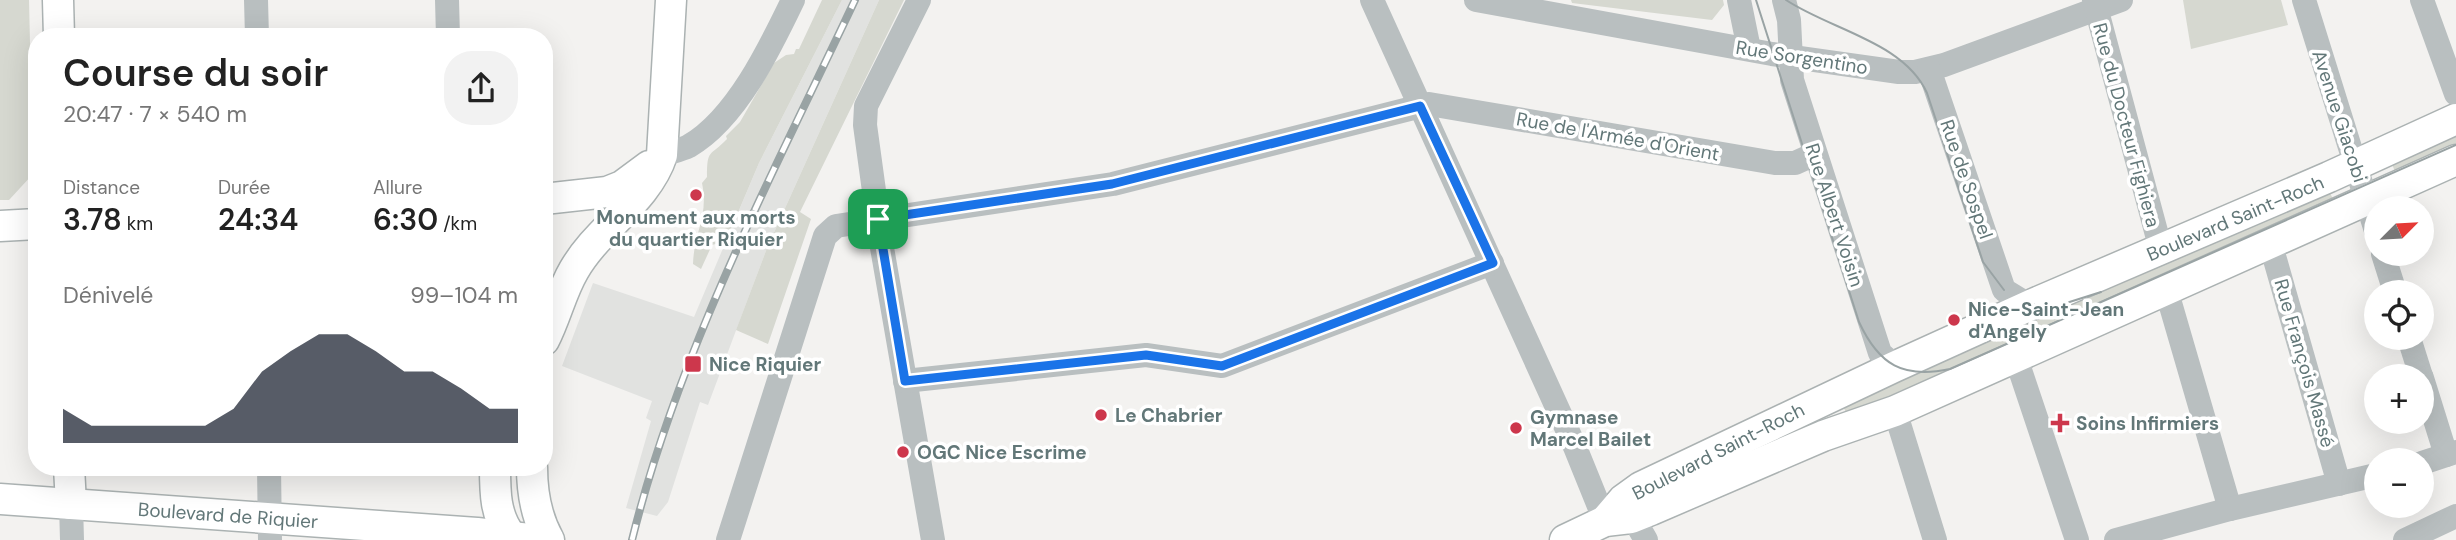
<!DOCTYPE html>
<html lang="fr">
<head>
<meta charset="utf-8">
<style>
  :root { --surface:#fff; --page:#f2f2f2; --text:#222; --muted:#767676; --accent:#111827 }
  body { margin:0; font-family:"DM Sans",sans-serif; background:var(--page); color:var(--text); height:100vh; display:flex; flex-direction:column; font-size:26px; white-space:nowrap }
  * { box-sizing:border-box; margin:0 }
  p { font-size:23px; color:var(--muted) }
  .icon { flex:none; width:38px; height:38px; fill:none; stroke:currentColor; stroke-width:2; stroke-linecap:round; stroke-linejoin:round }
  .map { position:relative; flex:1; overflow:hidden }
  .drawer { position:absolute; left:28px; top:28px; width:525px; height:448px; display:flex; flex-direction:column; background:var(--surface); border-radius:28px; box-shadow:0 7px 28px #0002 }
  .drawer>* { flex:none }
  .needle { width:46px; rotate:66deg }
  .tools { position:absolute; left:2364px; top:196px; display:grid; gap:14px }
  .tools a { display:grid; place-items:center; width:70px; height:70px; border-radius:50%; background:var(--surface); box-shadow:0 7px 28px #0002; font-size:35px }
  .pin { position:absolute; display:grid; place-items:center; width:60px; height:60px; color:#fff; margin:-30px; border-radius:14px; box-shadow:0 4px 10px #0006 }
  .round { display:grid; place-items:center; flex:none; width:74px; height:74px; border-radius:28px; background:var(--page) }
  .headline { display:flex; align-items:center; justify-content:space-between; height:119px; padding:0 35px }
  h1 { font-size:38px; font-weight:600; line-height:52px }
  .figures { display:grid; grid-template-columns:repeat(3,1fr); gap:10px; height:119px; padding:7px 35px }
  .figures div { display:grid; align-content:center }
  .figures b { font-size:30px; font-weight:600 }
  .figures small { font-size:19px; font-weight:400 }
  .figures p { font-size:19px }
  .chart { height:196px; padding:14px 35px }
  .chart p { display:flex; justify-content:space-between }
  .chart svg { width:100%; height:126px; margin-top:7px; fill:var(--accent); opacity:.7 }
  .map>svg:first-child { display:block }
  .built { fill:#e1e2e0 }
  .green { fill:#d6d8d0 }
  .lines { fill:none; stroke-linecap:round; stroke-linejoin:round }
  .major-casing { stroke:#abb2b2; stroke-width:33 }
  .minor { stroke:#b9bfc0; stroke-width:24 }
  .major { stroke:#fff; stroke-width:30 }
  .tram { stroke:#99a3a4; stroke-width:2 }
  .rail-casing { stroke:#99a3a4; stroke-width:8 }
  .rail { stroke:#fff; stroke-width:5; stroke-dasharray:16; stroke-linecap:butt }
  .route-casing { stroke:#fff; stroke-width:14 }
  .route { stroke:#1a73e8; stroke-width:9 }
  .poi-dot { fill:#cd374c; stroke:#fff; stroke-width:2.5 }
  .labels { text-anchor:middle; stroke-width:7; stroke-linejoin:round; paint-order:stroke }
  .street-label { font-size:19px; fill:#627778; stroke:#fff }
  .poi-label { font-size:19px; font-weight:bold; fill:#627778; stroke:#fff; text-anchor:start }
</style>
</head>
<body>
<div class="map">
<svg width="2456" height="540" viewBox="0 0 2456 540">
  <rect width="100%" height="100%" fill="#f3f2f0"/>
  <path class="built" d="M842,0H879L767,248L708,405L700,402L668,502L657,516L626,508L651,421L646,418L652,401L562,366L593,283L694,317L759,163Z"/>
  <g class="green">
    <path d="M0,0H29L33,174L9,200H0Z"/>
    <path d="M822,0H842L759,163L726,241L712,245L701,269L693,264C694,231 709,217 702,183L707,177C707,148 710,157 727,139L726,136L740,122L774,63L786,55L794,54L796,49H799Z"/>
    <path d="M879,0H904L800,212L811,219L768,344L736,330L767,248Z"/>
    <path d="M1571,0H1723L1724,5L1712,20L1572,3Z"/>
    <path d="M2183,0H2281L2288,25L2191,49Z"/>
    <path d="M2456,131V152L2398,178L2390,160Z"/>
    <path d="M2327,187L2336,205L1850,421L1841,402Z"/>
  </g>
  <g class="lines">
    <g class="major-casing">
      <g id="major">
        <path d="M58,0L59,37"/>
        <path d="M544,199L607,192L622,186L649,166"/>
        <path d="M0,226L37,224"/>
        <path d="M544,340C556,317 561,292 574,270C598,228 647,201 662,155L671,0"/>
        <path d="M69,467L71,504"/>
        <path d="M495,467C495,492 495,516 511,536"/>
        <path d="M532,467C532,493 536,517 549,540"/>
        <path d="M0,499L477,533L539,540"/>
        <path d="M1605,521L1623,500L1641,487L1894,367L2033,304L2329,177L2456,119"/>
        <path d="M1565,540L1605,521L1631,518L1651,510L1823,436L1895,411L2456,160"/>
      </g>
    </g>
    <g class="minor">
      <path d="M256,0L257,37"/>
      <path d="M447,0L448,37"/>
      <path d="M919,0L866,106L865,125L881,242L933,540"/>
      <path d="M1372,0L1575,447L1605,521"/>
      <path d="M1476,0L1772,54L1899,72H1915L1944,65L2121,0"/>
      <path d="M1739,0L1749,49"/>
      <path d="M1784,0L1789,20L1792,80L1880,353L1895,366"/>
      <path d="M2094,0L2161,250"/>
      <path d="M2304,0L2376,231"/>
      <path d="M2422,0L2456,94"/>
      <path d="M1929,69L2004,290L2022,301L2033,304"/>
      <path d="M662,155C671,152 681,150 689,146C736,119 770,48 793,0"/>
      <path d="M2270,242L2339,484"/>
      <path d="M2383,254L2395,292"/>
      <path d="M2166,289L2230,509"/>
      <path d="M2409,338L2421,376"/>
      <path d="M2015,355L2077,540"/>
      <path d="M2422,378L2446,455"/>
      <path d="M905,381L1146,355L1222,366L1492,263"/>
      <path d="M1895,411L1935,540"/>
      <path d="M2422,463L2456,452"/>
      <path d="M269,467L270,540"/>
      <path d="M71,504L72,540"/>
      <path d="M1625,504L1646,540"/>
      <path d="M728,540L825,236L836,226L1113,184L1429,104L1775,163H1795L1815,154"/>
      <path d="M2116,540L2230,509L2376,475"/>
      <path d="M2405,540L2456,516"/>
    </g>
    <use href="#major" class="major"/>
    <g class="tram">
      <path d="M1756,0L1859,322C1879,365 1903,379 1950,369L2456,145"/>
      <path d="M1786,0C1831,30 1904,42 1927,93L1983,262L2004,290"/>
      <path d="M2033,304L2060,305L2101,292"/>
    </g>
    <g class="rail-casing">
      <path id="rail" d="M632,540C679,350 772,176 855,0"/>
    </g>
    <use href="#rail" class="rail"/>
  </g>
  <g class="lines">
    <g class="route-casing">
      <path id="route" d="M1420,106L1493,263L1222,366L1146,355L905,381L878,219L1112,184Z"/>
    </g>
    <use href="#route" class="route"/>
  </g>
  <g class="poi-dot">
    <circle cx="696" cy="195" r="7"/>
    <circle cx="1954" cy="320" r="7"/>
    <rect x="684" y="355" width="18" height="18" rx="3.5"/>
    <circle cx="1101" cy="415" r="7"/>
    <path d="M2056.5 412.5h7v7h7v7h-7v7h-7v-7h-7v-7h7z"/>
    <circle cx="1516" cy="428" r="7"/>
    <circle cx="903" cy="452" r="7"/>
  </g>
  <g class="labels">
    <g class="street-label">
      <text transform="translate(1802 57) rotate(9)" y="7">Rue Sorgentino</text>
      <text transform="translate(2340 116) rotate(72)" y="7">Avenue Giacobi</text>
      <text transform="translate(2127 125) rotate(75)" y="7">Rue du Docteur Fighiera</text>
      <text transform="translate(1618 136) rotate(10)" y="7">Rue de l'Armée d'Orient</text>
      <text transform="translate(1967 179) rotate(71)" y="7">Rue de Sospel</text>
      <text transform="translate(1835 215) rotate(72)" y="7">Rue Albert Voisin</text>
      <text transform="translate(2235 218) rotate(-23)" y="7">Boulevard Saint-Roch</text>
      <text transform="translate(2305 363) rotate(74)" y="7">Rue François Massé</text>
      <text transform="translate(1718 451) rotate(-27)" y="7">Boulevard Saint-Roch</text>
      <text transform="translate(228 515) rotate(4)" y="7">Boulevard de Riquier</text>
    </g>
    <g class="poi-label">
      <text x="696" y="224" text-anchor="middle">Monument aux morts<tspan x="696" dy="22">du quartier Riquier</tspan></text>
      <text x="1968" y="316">Nice-Saint-Jean<tspan x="1968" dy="22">d'Angely</tspan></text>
      <text x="709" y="371">Nice Riquier</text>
      <text x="1115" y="422">Le Chabrier</text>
      <text x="1530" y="424">Gymnase<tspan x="1530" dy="22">Marcel Bailet</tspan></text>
      <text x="2076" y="430">Soins Infirmiers</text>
      <text x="917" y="459">OGC Nice Escrime</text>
    </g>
  </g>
</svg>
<div class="tools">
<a><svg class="needle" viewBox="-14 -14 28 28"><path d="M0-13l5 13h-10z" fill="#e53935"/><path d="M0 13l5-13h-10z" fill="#767676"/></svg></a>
<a><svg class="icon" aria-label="locate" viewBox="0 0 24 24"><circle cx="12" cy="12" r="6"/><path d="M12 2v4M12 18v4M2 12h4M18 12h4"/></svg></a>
<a>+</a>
<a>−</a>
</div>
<div class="pin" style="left:878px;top:219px;background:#1e9e55"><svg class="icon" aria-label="arrive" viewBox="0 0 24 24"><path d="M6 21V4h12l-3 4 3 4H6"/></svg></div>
<section class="drawer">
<div class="headline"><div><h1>Course du soir</h1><p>20:47 · 7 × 540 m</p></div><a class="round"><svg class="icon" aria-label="share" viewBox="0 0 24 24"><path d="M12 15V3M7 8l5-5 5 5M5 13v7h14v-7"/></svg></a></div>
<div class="figures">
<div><p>Distance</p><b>3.78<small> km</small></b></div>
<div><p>Durée</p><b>24:34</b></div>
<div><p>Allure</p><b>6:30<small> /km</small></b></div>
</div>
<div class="chart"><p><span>Dénivelé</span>99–104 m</p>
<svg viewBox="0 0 160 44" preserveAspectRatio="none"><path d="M0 44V32L10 38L20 38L30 38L40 38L50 38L60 32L70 19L80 12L90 6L100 6L110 12L120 19L130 19L140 25L150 32L160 32V44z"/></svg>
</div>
</section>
</div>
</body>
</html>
